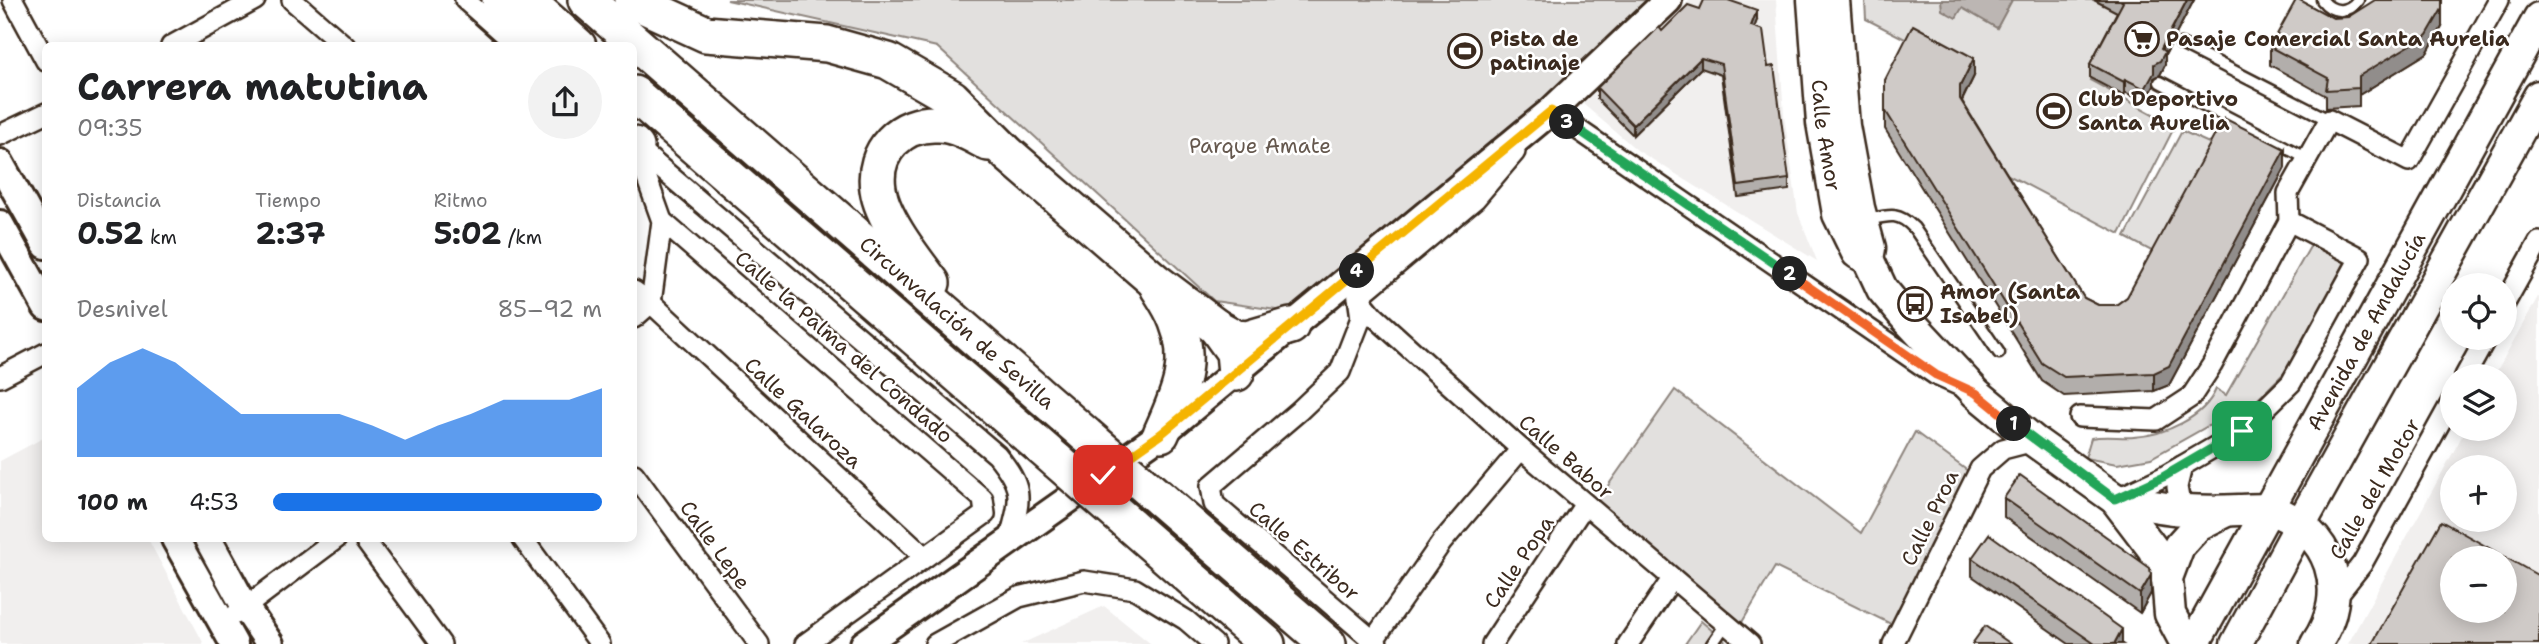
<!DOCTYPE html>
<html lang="es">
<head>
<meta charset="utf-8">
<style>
  :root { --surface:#fff; --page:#f2f2f2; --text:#202124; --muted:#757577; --accent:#1a73e8 }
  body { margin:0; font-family:"Shantell Sans",sans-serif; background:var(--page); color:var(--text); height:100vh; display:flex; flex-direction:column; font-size:26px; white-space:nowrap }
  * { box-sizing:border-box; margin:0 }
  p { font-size:23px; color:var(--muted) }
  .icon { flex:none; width:38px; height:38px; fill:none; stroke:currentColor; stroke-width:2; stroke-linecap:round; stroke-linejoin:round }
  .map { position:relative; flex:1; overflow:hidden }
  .details { position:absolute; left:42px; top:42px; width:595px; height:500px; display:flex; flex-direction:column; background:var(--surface); border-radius:10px; box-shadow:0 4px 18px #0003 }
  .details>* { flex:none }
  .tools { position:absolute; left:2440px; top:273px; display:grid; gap:14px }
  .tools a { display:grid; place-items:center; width:77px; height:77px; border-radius:50%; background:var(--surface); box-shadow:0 4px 18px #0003; font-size:35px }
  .pin { position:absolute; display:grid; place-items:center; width:60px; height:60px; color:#fff; margin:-30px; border-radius:14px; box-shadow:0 4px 10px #0006 }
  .km { position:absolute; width:35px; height:35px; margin:-18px; border-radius:50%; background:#222; color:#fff; font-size:19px; line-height:35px; text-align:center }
  .round { display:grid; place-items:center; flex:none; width:74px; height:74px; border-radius:37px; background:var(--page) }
  .overview { display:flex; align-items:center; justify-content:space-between; height:119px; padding:0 35px }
  h1 { font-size:38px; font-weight:700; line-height:52px }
  .stats { display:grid; grid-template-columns:repeat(3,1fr); gap:10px; height:119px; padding:7px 35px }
  .stats div { display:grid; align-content:center }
  .stats b { font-size:30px; font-weight:700 }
  .stats small { font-size:19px; font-weight:400 }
  .stats p { font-size:19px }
  .chart { height:196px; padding:14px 35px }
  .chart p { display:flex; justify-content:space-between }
  .chart svg { width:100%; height:126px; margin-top:7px; fill:var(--accent); opacity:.7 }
  ul { padding:0 35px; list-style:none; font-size:23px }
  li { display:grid; grid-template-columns:112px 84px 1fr; align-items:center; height:52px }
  li i { height:18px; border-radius:9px; background:var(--accent) }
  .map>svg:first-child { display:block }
  .built { fill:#f1efee; fill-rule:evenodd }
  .green { fill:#e2e0de; stroke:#8e857e; stroke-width:2 }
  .water { fill:#bcb6b3; stroke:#887e77; stroke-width:2 }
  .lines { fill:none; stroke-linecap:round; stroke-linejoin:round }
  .lane-casing { stroke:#3b2a1e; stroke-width:15 }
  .street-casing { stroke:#3b2a1e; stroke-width:24 }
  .secondary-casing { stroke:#3b2a1e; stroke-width:32 }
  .primary-casing { stroke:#3b2a1e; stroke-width:35 }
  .highway-casing { stroke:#3b2a1e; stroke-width:40 }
  .lane { stroke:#fff; stroke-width:10 }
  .street { stroke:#fff; stroke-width:19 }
  .secondary { stroke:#fff; stroke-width:26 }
  .primary { stroke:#fff; stroke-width:30 }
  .highway { stroke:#fff; stroke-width:35 }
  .highway-bridge-casing { stroke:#3b2a1e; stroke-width:40; stroke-linecap:butt }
  .highway-bridge { stroke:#fff; stroke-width:35 }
  .wall { fill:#b2aeab; stroke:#3b2a1e; stroke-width:2 }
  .shaded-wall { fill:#918d8b; stroke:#3b2a1e; stroke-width:2 }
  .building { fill:#cfcac7; stroke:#3b2a1e; stroke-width:2; fill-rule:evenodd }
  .split-1-casing { stroke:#fff; stroke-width:14 }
  .split-2-casing { stroke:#fff; stroke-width:14 }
  .split-3-casing { stroke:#fff; stroke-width:14 }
  .split-4-casing { stroke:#fff; stroke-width:14 }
  .split-5-casing { stroke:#fff; stroke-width:14 }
  .split-1 { stroke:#22a559; stroke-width:9 }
  .split-2 { stroke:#f0652b; stroke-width:9 }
  .split-3 { stroke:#22a559; stroke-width:9 }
  .split-4 { stroke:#f5b400; stroke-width:9 }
  .split-5 { stroke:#f5b400; stroke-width:9 }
  .labels { text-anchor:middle; stroke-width:5; stroke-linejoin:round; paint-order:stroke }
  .poi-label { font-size:21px; font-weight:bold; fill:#3b2a1e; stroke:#fff; text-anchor:start }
  .street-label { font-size:21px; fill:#3b2a1e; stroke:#fff }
  .park-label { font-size:21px; fill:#65584e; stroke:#fff }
</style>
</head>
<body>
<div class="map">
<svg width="2539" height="644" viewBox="0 0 2539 644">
  <rect width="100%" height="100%" fill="#fff"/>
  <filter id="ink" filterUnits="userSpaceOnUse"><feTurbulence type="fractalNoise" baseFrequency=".0143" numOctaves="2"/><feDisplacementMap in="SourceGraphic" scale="14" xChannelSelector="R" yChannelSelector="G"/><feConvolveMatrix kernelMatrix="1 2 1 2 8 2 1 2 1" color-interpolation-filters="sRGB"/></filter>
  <g filter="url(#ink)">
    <g class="built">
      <path d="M1690,0H1776L1784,115L1798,213L1817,261L1637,150L1583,104Z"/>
      <path d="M2539,295V644H2348L2466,429H2504V376H2494ZM2452,467H2504V520H2452ZM2452,558H2504V611H2452Z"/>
      <path d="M45,437L46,539H148L204,644H0V461Z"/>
      <path d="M1104,606L1151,644H1021Z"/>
    </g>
    <g class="green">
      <path d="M727,0H1651L1562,84L1290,312L1214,301L937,47Z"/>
      <path d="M1865,0H2094L2123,15L2090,80L2175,126L2120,234L1993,167L1913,43L1866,19Z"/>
      <path d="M2182,131L2218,147L2159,255L2125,237Z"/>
      <path d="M2311,245L2345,262L2290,367L2240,417L2208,426L2151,458L2117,464L2085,458L2091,438C2105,435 2120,438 2134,437C2164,435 2204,418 2216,389L2226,395Z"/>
      <path d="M1675,390L1861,533L1915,432L1976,477L1901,629L1775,567L1738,629L1593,507Z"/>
      <path d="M1701,621L1728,644H1685Z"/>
    </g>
    <path class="water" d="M1941,0H2012L1997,28L1962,8L1956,18L1942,10Z"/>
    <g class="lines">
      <g class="lane-casing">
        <g id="lane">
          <path d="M2322,0C2332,13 2347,14 2358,0"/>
          <path d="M2181,44L2329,120"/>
          <path d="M2160,82L2308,159"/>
          <path d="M1864,221C1887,216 1897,210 1914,228L1999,353"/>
          <path d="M1712,644L1726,624"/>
        </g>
      </g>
      <g class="street-casing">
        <g id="street">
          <path d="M13,0L46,61"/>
          <path d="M292,0L345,46"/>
          <path d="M465,0L517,46"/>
          <path d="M171,46L255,0"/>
          <path d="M1542,122L1551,111L1936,375L1965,388"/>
          <path d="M0,135L46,113"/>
          <path d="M636,147L997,455C1026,491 1020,499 1009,542"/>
          <path d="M662,221L983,499L985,514L805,644"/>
          <path d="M634,291L651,303L925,557"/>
          <path d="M1358,297L1374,316L1521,449L1750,644"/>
          <path d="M2504,305L2539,242"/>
          <path d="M634,318L651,303L662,221L636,148"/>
          <path d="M2465,376L2486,338"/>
          <path d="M0,377L46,353"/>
          <path d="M2080,417L2156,420L2191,397L2212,365L2289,221L2288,193L2329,120L2409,161L2499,0"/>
          <path d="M634,474L759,644"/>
          <path d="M2116,499L2163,477L2242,431L2291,383L2360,258L2289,221"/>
          <path d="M2181,510L2177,487L2182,466"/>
          <path d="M364,539L441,644"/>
          <path d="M523,539L600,644"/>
          <path d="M2335,598L2362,564L2452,401"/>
          <path d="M236,614L336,539"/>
          <path d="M1373,641L1442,542L1521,449"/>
          <path d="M935,644L1019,597L1084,581L1135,589L1186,620L1214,644"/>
          <path d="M1377,644L1214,504L1211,486L1299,411L1340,372L1361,318L1358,297L1475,199L1515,152"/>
          <path d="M1492,644L1585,504"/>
          <path d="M1628,644L1672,579"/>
          <path d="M1893,644L1980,469L2003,449L2034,441"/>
        </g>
      </g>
      <g class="secondary-casing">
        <g id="secondary">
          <path d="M0,163L46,245"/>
          <path d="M0,224L46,307"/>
          <path d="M175,539L234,644"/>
          <path d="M208,539L245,607L270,644"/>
          <path d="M864,644L1161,434L1551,111L1668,0"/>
        </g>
      </g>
      <g class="primary-casing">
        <g id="primary">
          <path id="s1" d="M1813,0L1822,123L1838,214L1857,253L1868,259L1882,289L1906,318L1976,393L2034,441L2115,499L2153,549L2167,578"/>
          <path d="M1834,0L1844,126L1859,208L1870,248L1868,259"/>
          <path d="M2115,499C2138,503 2162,509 2185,510C2203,511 2221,511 2239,510C2249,510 2262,508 2271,510C2331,530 2352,592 2316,644"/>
          <path d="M2186,644L2170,614L2167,578L2179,546L2198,525L2226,511"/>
          <path id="s2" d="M2194,644L2539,18"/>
          <path d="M2236,644L2301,524L2539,96"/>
        </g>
      </g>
      <g class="highway-casing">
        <g id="highway">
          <path d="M500,0L532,46"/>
          <path d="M526,0L578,46"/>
          <path id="s3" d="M586,0L1086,435"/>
          <path d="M632,0L706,34L827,44L888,61L952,98L1008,154L1155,281L1216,327L1236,338L1247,339L1291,326"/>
          <path d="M634,94L1057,461"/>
          <path d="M634,145L636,147"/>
          <path d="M932,283C914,259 882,219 878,189C872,151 901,122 938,124C955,124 974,135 988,143"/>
          <path d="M1158,287C1165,298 1173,310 1177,322C1194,363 1178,396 1161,434"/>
          <path d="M1216,327L1234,352L1236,373"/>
          <path d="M1159,498L1328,644"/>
          <path d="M1129,524L1267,644"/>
        </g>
      </g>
      <use href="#lane" class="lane"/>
      <use href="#street" class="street"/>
      <use href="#secondary" class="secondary"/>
      <use href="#primary" class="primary"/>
      <use href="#highway" class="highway"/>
      <g class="highway-bridge-casing">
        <g id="highway-bridge">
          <path d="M1086,435L1159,498"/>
          <path d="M1057,461L1129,524"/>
        </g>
      </g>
      <use href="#highway-bridge" class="highway-bridge"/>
    </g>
    <g class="wall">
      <path d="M2094,0H2194L2165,55V65L2160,75L2154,78V86L2145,103L2125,92L2124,96L2090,78V64L2117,12Z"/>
      <path d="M1700,9L1757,20L1754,27L1768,67L1789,179V190L1738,197L1721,75L1701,68L1633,135L1597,99V88L1662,31Z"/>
      <path d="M2333,18L2442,27L2427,53L2359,95V106L2326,108V96L2270,65V47Z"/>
      <path d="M1974,76L1962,101L2084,298L2098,305H2116L2127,297L2285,168L2169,385L2154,391L2064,396L2042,381L1885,129V80Z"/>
      <path d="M2004,498L2151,593L2140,613L2004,517Z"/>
      <path d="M1972,558L2122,644H2069L1972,576Z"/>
    </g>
    <g class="shaded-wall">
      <path d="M2187,0H2194L2165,55V65L2160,75L2154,78V86L2145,103V89L2154,64Z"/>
      <path d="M2442,9V27L2427,53L2359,95V106V76Z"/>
      <path d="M1757,10V20L1751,37V26Z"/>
      <path d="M1701,58V68L1633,135V125Z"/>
      <path d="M1974,58V76L1960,104V86Z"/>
      <path d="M2125,79V92L2124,96V82Z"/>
      <path d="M2285,149V168L2169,385L2154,391V373Z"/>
      <path d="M2151,575V593L2140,613V594Z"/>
      <path d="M2122,629V644H2114Z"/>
    </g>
    <g class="building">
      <path d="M1704,0H1728L1757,10L1751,26L1763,30L1768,67L1774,66L1789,179L1738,186L1721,64L1701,58L1633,125L1597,88L1659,27L1662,31L1688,5L1700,9Z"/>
      <path d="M2120,0H2187L2161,49L2165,52L2160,61L2154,64V73L2145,89L2125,79L2124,82L2090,64L2123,2Z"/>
      <path d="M2296,0H2300L2333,18L2348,17L2375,0H2442V9L2427,35L2359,76V88L2326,90L2328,78L2270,47Z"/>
      <path d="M1913,25L1974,58L1960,86V99L2084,298L2098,305H2116L2127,297L2224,118L2285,149L2169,366L2154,373L2064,377L2042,363L1885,110V80Z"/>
      <path d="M2020,475L2150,568L2151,575L2140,594L2004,498Z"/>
      <path d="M2441,521L2539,576V644H2372ZM2452,558H2504V611H2452Z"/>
      <path d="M1989,534L2122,629L2114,644H2095L1972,558Z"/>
      <path d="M1985,626L2011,644H1972Z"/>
    </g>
  </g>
  <g class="lines" filter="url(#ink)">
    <g class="split-1-casing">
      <path id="split-1" d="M2014,424L2115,499L2163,477L2242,431"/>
    </g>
    <g class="split-2-casing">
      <path id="split-2" d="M1790,274L1936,375L1976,393L2014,424"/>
    </g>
    <g class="split-3-casing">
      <path id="split-3" d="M1567,122L1790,274"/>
    </g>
    <g class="split-4-casing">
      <path id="split-4" d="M1357,271L1551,111L1567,122"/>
    </g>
    <g class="split-5-casing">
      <path id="split-5" d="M1103,475L1161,434L1357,271"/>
    </g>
    <use href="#split-1" class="split-1"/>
    <use href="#split-2" class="split-2"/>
    <use href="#split-3" class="split-3"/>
    <use href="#split-4" class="split-4"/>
    <use href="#split-5" class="split-5"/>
  </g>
  <defs>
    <g id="supermarket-ring" transform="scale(1.75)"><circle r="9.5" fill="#fff" stroke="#3b2a1e" stroke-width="1.5"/><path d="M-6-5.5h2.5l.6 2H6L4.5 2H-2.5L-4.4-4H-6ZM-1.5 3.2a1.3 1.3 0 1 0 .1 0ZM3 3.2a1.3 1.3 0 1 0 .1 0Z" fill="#3b2a1e"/></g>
    <g id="stadium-ring" transform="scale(1.75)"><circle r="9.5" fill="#fff" stroke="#3b2a1e" stroke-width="1.5"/><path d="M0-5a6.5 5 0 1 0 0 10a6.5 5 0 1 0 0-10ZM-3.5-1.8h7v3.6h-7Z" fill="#3b2a1e"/></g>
    <g id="bus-ring" transform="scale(1.75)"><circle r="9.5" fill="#fff" stroke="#3b2a1e" stroke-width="1.5"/><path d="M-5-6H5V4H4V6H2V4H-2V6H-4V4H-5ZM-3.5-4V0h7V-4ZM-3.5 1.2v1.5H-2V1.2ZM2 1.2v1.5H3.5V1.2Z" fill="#3b2a1e"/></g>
  </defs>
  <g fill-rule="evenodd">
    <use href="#supermarket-ring" x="2142" y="39"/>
    <use href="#stadium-ring" x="1465" y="51"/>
    <use href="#stadium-ring" x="2054" y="111"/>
    <use href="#bus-ring" x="1915" y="304"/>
  </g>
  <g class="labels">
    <g class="poi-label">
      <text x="1490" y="46">Pista de<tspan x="1490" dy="24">patinaje</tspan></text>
      <text x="2166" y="46">Pasaje Comercial Santa Aurelia</text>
      <text x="2078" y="106">Club Deportivo<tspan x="2078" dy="24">Santa Aurelia</tspan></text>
      <text x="1940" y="299">Amor (Santa<tspan x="1940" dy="24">Isabel)</tspan></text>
    </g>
    <g class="street-label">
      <text dy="7" stroke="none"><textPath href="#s1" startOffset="136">Calle Amor</textPath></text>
      <text dy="7" stroke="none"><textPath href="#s3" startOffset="492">Circunvalación de Sevilla</textPath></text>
      <text dy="7" stroke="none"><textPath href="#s2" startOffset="357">Avenida de Andalucía</textPath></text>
      <text transform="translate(844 347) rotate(41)" y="7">Calle la Palma del Condado</text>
      <text transform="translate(803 413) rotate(43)" y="7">Calle Galaroza</text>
      <text transform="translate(1566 457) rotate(41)" y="7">Calle Babor</text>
      <text transform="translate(2375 489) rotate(-60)" y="7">Calle del Motor</text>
      <text transform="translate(1930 518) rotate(-64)" y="7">Calle Proa</text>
      <text transform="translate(715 545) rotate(54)" y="7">Calle Lepe</text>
      <text transform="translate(1304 551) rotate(41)" y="7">Calle Estribor</text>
      <text transform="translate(1519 562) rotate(-56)" y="7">Calle Popa</text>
    </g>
    <g class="park-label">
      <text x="1260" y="153">Parque Amate</text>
    </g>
  </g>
</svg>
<div class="tools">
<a><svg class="icon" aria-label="locate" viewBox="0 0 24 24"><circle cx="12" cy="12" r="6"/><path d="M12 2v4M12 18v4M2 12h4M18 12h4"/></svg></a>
<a><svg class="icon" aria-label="layers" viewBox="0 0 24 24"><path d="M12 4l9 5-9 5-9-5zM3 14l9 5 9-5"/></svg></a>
<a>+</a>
<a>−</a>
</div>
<div class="pin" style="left:2242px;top:431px;background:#1e9e55"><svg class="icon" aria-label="arrive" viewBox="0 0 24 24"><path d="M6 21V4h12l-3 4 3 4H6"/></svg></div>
<div class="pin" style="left:1103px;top:475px;background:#d93025"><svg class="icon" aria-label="check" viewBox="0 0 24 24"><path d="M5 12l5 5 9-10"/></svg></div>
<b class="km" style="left:2014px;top:424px">1</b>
<b class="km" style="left:1790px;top:274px">2</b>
<b class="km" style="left:1567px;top:122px">3</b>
<b class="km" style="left:1357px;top:271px">4</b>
<section class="details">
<div class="overview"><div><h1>Carrera matutina</h1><p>09:35</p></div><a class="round"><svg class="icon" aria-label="share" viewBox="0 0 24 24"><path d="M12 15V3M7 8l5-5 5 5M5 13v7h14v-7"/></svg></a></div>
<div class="stats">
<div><p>Distancia</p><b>0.52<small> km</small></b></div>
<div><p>Tiempo</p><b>2:37</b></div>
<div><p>Ritmo</p><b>5:02<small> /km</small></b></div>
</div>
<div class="chart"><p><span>Desnivel</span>85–92 m</p>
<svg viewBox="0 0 160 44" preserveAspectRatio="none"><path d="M0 44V20L10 11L20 6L30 11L40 20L50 29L60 29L70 29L80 29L90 33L100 38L110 33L120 29L130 24L140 24L150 24L160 20V44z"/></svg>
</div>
<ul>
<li><b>100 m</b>4:53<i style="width:100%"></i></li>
</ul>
</section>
</div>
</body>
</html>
